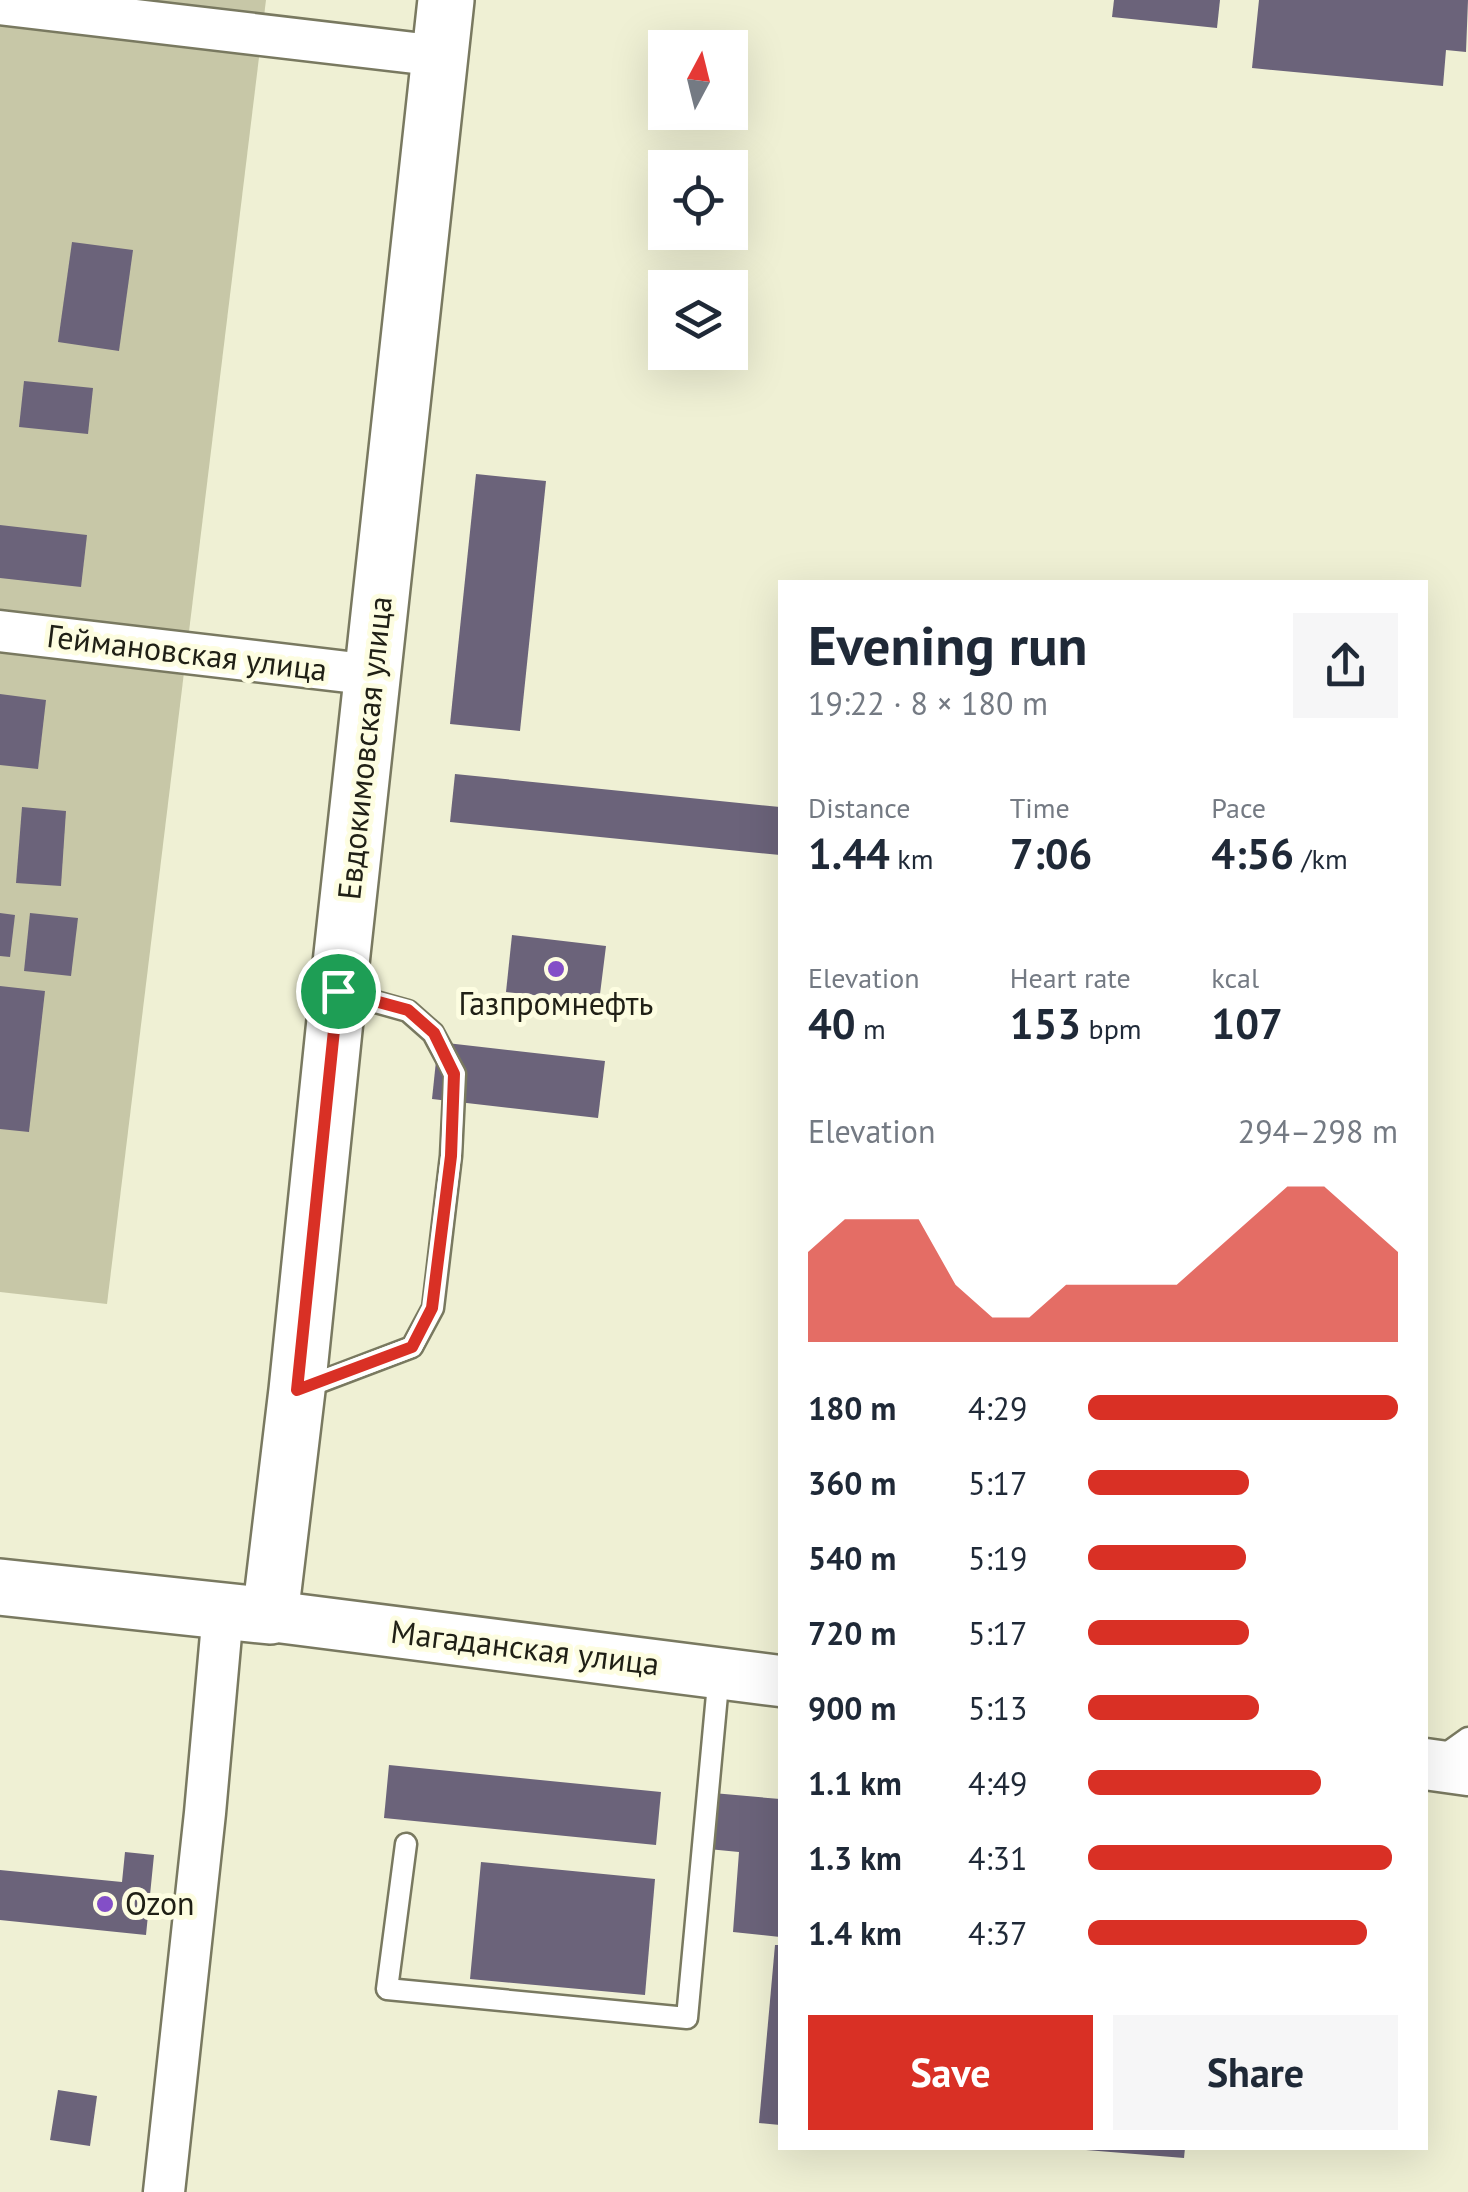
<!DOCTYPE html>
<html lang="en">
<head>
<meta charset="utf-8">
<style>
  :root { --surface:#fff; --page:#f6f6f7; --text:#1f2937; --muted:#747a83; --accent:#d93025 }
  body { margin:0; font-family:"PT Sans",sans-serif; background:var(--page); color:var(--text); height:100vh; display:flex; flex-direction:column; font-size:38px; white-space:nowrap }
  * { box-sizing:border-box; margin:0 }
  p { font-size:32px; color:var(--muted) }
  .icon { flex:none; width:55px; height:55px; fill:none; stroke:currentColor; stroke-width:2; stroke-linecap:round; stroke-linejoin:round }
  .map { position:relative; flex:1; overflow:hidden }
  .panel { position:absolute; left:778px; top:580px; width:650px; height:1570px; display:flex; flex-direction:column; background:var(--surface); border-radius:0px; box-shadow:0 10px 40px #0002 }
  .panel>* { flex:none }
  .needle { width:65px; rotate:7deg }
  .tools { position:absolute; left:648px; top:30px; display:grid; gap:20px }
  .tools a { display:grid; place-items:center; width:100px; height:100px; border-radius:0px; background:var(--surface); box-shadow:0 10px 40px #0002; font-size:50px }
  .pin { position:absolute; display:grid; place-items:center; width:85px; height:85px; color:#fff; margin:-42px; border:5px solid #fff; border-radius:50%; box-shadow:0 2px 10px #0007 }
  .round { display:grid; place-items:center; flex:none; width:105px; height:105px; border-radius:0px; background:var(--page) }
  .summary { display:flex; align-items:center; justify-content:space-between; height:170px; padding:0 30px }
  h1 { font-size:55px; font-weight:600; line-height:75px }
  .stats { display:grid; grid-template-columns:repeat(3,1fr); gap:15px; height:170px; padding:10px 30px }
  .stats div { display:grid; align-content:center }
  .stats b { font-size:42px; font-weight:600 }
  .stats small { font-size:28px; font-weight:400 }
  .stats p { font-size:28px }
  .chart { height:280px; padding:20px 30px }
  .chart p { display:flex; justify-content:space-between }
  .chart svg { width:100%; height:180px; margin-top:10px; fill:var(--accent); opacity:.7 }
  .action { display:flex; gap:20px; margin-top:auto; padding:20px 30px }
  .action a { flex:1; height:115px; border-radius:0px; background:var(--accent); color:#fff; font-size:40px; font-weight:600; line-height:115px; text-align:center }
  .action a+a { background:var(--page); color:var(--text) }
  ul { padding:0 30px; list-style:none; font-size:32px }
  li { display:grid; grid-template-columns:160px 120px 1fr; align-items:center; height:75px }
  li i { height:25px; border-radius:12px; background:var(--accent) }
  .map>svg:first-child { display:block }
  .green { fill:#c7c7a7 }
  .building { fill:#6b637a }
  .lines { fill:none; stroke-linecap:round; stroke-linejoin:round }
  .service-casing { stroke:#797960; stroke-width:25 }
  .minor-casing { stroke:#797960; stroke-width:45 }
  .tertiary-casing { stroke:#797960; stroke-width:55 }
  .secondary-casing { stroke:#797960; stroke-width:60 }
  .service { stroke:#fff; stroke-width:20 }
  .minor { stroke:#fff; stroke-width:40 }
  .tertiary { stroke:#fff; stroke-width:50 }
  .secondary { stroke:#fff; stroke-width:55 }
  .route-casing { stroke:#fff; stroke-width:20 }
  .route { stroke:#d93025; stroke-width:12 }
  .poi-dot { fill:#834fc7; stroke:#fdfde1; stroke-width:4 }
  .labels { text-anchor:middle; stroke-width:10; stroke-linejoin:round; paint-order:stroke }
  .street-label { font-size:32px; fill:#202016; stroke:#fdfde1 }
  .poi-label { font-size:32px; fill:#202016; stroke:#fdfde1 }
</style>
</head>
<body>
<div class="map">
<svg width="1468" height="2192" viewBox="0 0 1468 2192">
  <rect width="100%" height="100%" fill="#eff0d4"/>
  <path class="green" d="M0,0H266L107,1304L0,1292Z"/>
  <g class="building">
    <path d="M1114,0H1220L1217,28L1112,17Z"/>
    <path d="M1259,0H1468L1466,52L1446,50L1443,86L1252,68Z"/>
    <path d="M72,242L133,250L119,351L58,342Z"/>
    <path d="M24,381L93,388L88,434L19,427Z"/>
    <path d="M476,474L546,481L520,731L450,724Z"/>
    <path d="M0,525L87,535L81,587L0,578Z"/>
    <path d="M0,694L46,700L38,769L0,765Z"/>
    <path d="M455,774L780,807V855L450,822Z"/>
    <path d="M22,807L66,811L61,886L16,883Z"/>
    <path d="M0,913L15,915L10,957L0,956Z"/>
    <path d="M30,913L78,918L71,976L24,971Z"/>
    <path d="M512,935L606,946L599,1002L506,992Z"/>
    <path d="M0,986L45,991L29,1132L0,1129Z"/>
    <path d="M438,1042L605,1061L598,1118L432,1099Z"/>
    <path d="M389,1765L661,1792L656,1845L384,1818Z"/>
    <path d="M713,1793L780,1799V1937L733,1932L739,1852L708,1849Z"/>
    <path d="M125,1852L154,1855L146,1935L0,1920V1870L122,1882Z"/>
    <path d="M481,1862L655,1879L645,1995L470,1979Z"/>
    <path d="M775,1945H780V2125L759,2123Z"/>
    <path d="M58,2090L97,2096L90,2146L50,2140Z"/>
    <path d="M1086,2148H1185L1184,2158L1086,2150Z"/>
  </g>
  <g class="lines">
    <g class="service-casing">
      <g id="service">
        <path d="M304,1388L412,1347L433,1308L451,1156L455,1074L433,1033L408,1011L340,992"/>
        <path d="M1440,1758L1468,1738"/>
        <path d="M406,1844L387,1989L687,2018L719,1673"/>
      </g>
    </g>
    <g class="minor-casing">
      <g id="minor">
        <path d="M0,4L440,56"/>
        <path d="M0,631L373,675"/>
        <path d="M164,2192L205,1813L223,1612"/>
      </g>
    </g>
    <g class="tertiary-casing">
      <g id="tertiary">
        <path d="M270,1616L780,1681"/>
        <path d="M1425,1764L1468,1770"/>
      </g>
    </g>
    <g class="secondary-casing">
      <path id="secondary" d="M0,1587L270,1616L297,1390L338,991L446,0"/>
    </g>
    <use href="#service" class="service"/>
    <use href="#minor" class="minor"/>
    <use href="#tertiary" class="tertiary"/>
    <use href="#secondary" class="secondary"/>
  </g>
  <g class="lines">
    <g class="route-casing">
      <path id="route" d="M338,991L408,1010L434,1033L454,1074L451,1156L432,1308L412,1347L297,1390Z"/>
    </g>
    <use href="#route" class="route"/>
  </g>
  <g class="poi-dot">
    <circle cx="556" cy="969" r="10"/>
    <circle cx="105" cy="1904" r="10"/>
  </g>
  <g class="labels">
    <g class="street-label">
      <text transform="translate(187 653) rotate(7)" y="11">Геймановская улица</text>
      <text transform="translate(365 748) rotate(-84)" y="11">Евдокимовская улица</text>
      <text transform="translate(525 1648) rotate(7)" y="11">Магаданская улица</text>
    </g>
    <g class="poi-label">
      <text x="556" y="1015">Газпромнефть</text>
      <text x="125" y="1915" text-anchor="start">Ozon</text>
    </g>
  </g>
</svg>
<div class="tools">
<a><svg class="needle" viewBox="-14 -14 28 28"><path d="M0-13l5 13h-10z" fill="#e53935"/><path d="M0 13l5-13h-10z" fill="#747a83"/></svg></a>
<a><svg class="icon" aria-label="locate" viewBox="0 0 24 24"><circle cx="12" cy="12" r="6"/><path d="M12 2v4M12 18v4M2 12h4M18 12h4"/></svg></a>
<a><svg class="icon" aria-label="layers" viewBox="0 0 24 24"><path d="M12 4l9 5-9 5-9-5zM3 14l9 5 9-5"/></svg></a>
</div>
<div class="pin" style="left:338px;top:991px;background:#1e9e55"><svg class="icon" aria-label="arrive" viewBox="0 0 24 24"><path d="M6 21V4h12l-3 4 3 4H6"/></svg></div>
<section class="panel">
<div class="summary"><div><h1>Evening run</h1><p>19:22 · 8 × 180 m</p></div><a class="round"><svg class="icon" aria-label="share" viewBox="0 0 24 24"><path d="M12 15V3M7 8l5-5 5 5M5 13v7h14v-7"/></svg></a></div>
<div class="stats">
<div><p>Distance</p><b>1.44<small> km</small></b></div>
<div><p>Time</p><b>7:06</b></div>
<div><p>Pace</p><b>4:56<small> /km</small></b></div>
</div>
<div class="stats">
<div><p>Elevation</p><b>40<small> m</small></b></div>
<div><p>Heart rate</p><b>153<small> bpm</small></b></div>
<div><p>kcal</p><b>107</b></div>
</div>
<div class="chart"><p><span>Elevation</span>294–298 m</p>
<svg viewBox="0 0 160 44" preserveAspectRatio="none"><path d="M0 44V22L10 14L20 14L30 14L40 30L50 38L60 38L70 30L80 30L90 30L100 30L110 22L120 14L130 6L140 6L150 14L160 22V44z"/></svg>
</div>
<ul>
<li><b>180 m</b>4:29<i style="width:100%"></i></li>
<li><b>360 m</b>5:17<i style="width:52%"></i></li>
<li><b>540 m</b>5:19<i style="width:51%"></i></li>
<li><b>720 m</b>5:17<i style="width:52%"></i></li>
<li><b>900 m</b>5:13<i style="width:55%"></i></li>
<li><b>1.1 km</b>4:49<i style="width:75%"></i></li>
<li><b>1.3 km</b>4:31<i style="width:98%"></i></li>
<li><b>1.4 km</b>4:37<i style="width:90%"></i></li>
</ul>
<div class="action"><a>Save</a><a>Share</a></div>
</section>
</div>
</body>
</html>
